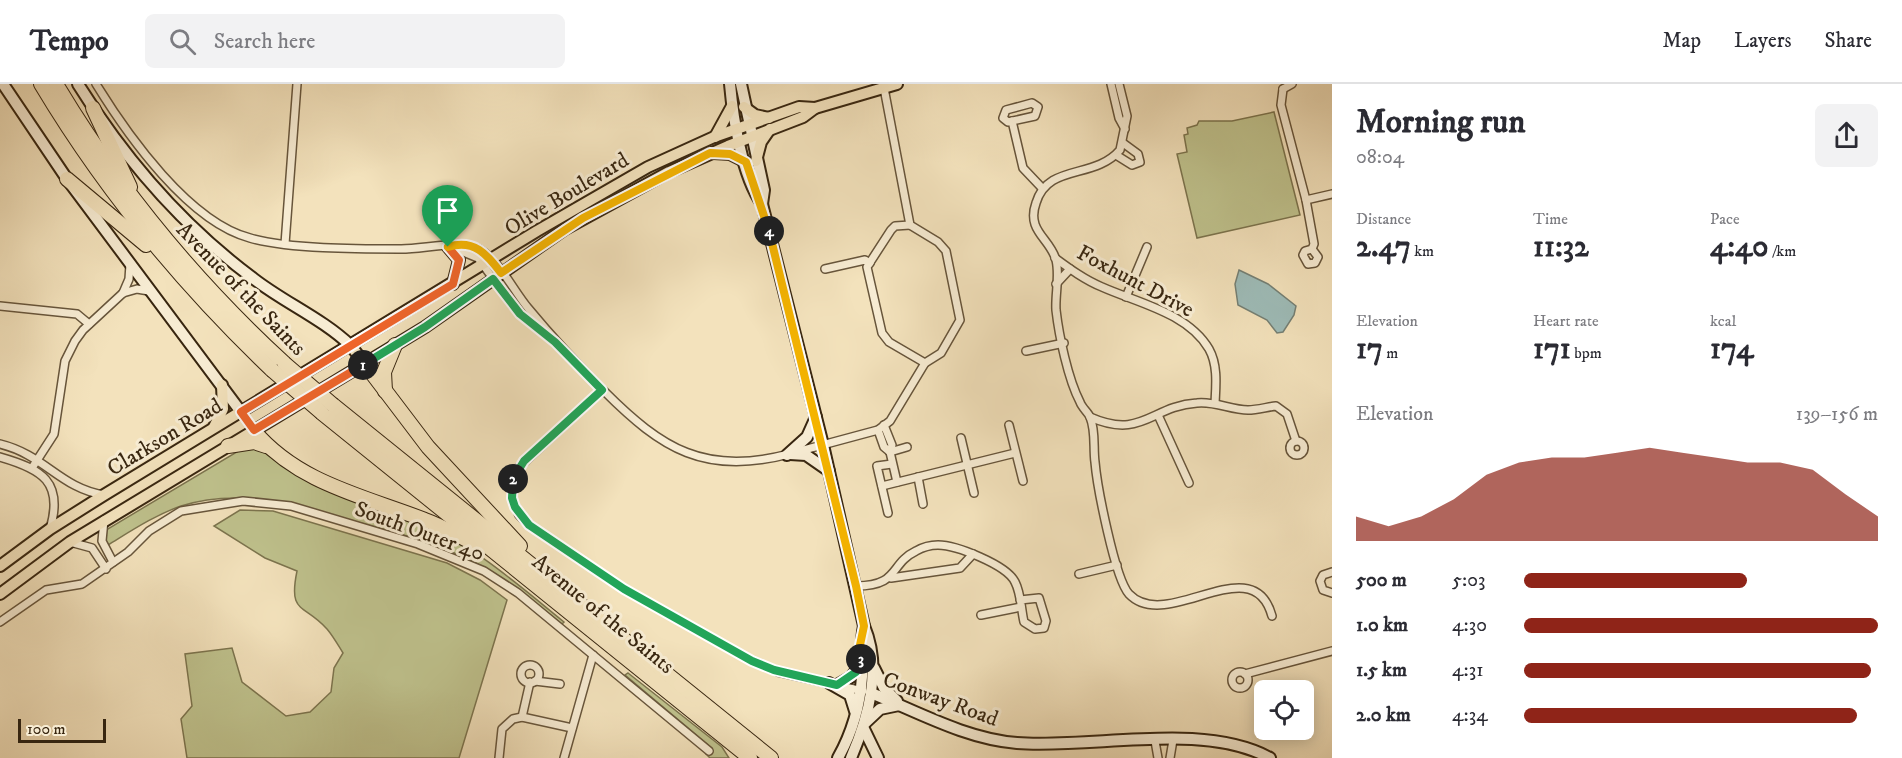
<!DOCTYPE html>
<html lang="en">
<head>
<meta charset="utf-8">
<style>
  :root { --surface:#fff; --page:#f2f2f3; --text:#2b2b33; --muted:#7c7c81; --line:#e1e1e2; --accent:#8f2418 }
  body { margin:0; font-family:"IM FELL DW Pica",serif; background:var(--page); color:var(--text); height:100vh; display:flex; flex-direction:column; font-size:22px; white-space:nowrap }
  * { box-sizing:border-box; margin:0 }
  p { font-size:20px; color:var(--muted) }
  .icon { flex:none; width:33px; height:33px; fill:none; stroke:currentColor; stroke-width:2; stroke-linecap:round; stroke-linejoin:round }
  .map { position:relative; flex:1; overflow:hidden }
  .drawer { display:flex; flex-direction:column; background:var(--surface); width:570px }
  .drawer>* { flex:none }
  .buttons { position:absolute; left:1254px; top:596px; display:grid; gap:12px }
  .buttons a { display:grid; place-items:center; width:60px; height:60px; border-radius:9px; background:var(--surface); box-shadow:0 3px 15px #0003; font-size:30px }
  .scale { position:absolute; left:18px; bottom:15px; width:88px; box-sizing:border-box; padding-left:6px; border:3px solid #382610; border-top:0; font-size:16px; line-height:21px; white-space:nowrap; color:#382610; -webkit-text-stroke:4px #f7ecd3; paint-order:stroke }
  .pin { position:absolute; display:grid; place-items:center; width:51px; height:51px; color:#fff; margin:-62px -26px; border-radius:50% 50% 50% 0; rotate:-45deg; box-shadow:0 0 6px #0007 }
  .pin .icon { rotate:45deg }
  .km { position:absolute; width:30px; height:30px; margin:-15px; border-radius:50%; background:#222; color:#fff; font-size:16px; line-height:30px; text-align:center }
  .round { display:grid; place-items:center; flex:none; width:63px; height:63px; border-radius:9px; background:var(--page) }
  .head { display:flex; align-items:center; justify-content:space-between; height:102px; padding:0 24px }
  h1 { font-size:33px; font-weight:700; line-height:45px }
  .metrics { display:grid; grid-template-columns:repeat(3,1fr); gap:9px; height:102px; padding:6px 24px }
  .metrics div { display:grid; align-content:center }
  .metrics b { font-size:30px; font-weight:700 }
  .metrics small { font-size:16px; font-weight:400 }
  .metrics p { font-size:16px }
  .chart { height:168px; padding:12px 24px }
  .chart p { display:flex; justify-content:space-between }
  .chart svg { width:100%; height:108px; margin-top:6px; fill:var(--accent); opacity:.7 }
  ul { padding:0 24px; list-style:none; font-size:20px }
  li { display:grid; grid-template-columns:96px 72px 1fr; align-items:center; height:45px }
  li i { height:15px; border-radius:8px; background:var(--accent) }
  header { display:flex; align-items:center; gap:36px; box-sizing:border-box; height:84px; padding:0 30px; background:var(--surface); border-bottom:2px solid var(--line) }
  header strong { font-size:28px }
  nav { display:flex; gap:33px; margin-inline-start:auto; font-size:21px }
  .search { width:420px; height:54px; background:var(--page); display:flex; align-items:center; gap:15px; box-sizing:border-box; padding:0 21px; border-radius:9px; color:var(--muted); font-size:22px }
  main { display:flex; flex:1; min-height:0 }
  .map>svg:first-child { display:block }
  .green { fill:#bfc28d; stroke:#7c744e; stroke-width:1.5 }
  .water { fill:#9ebcb8; stroke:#758075; stroke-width:1.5 }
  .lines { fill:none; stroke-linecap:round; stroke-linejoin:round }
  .street-casing { stroke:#67553b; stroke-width:10 }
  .secondary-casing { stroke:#382610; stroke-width:14 }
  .primary-casing { stroke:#382610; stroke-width:14 }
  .highway-casing { stroke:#382610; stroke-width:16 }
  .street { stroke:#f7ecd3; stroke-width:7 }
  .secondary { stroke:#f7ecd3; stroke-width:10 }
  .primary { stroke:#f3e2bc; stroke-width:10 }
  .highway { stroke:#f3e2bc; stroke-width:14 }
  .highway-bridge-casing { stroke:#382610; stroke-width:16; stroke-linecap:butt }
  .highway-bridge { stroke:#f3e2bc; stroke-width:14 }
  .split-1-casing { stroke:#fff; stroke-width:12 }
  .split-2-casing { stroke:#fff; stroke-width:12 }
  .split-3-casing { stroke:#fff; stroke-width:12 }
  .split-4-casing { stroke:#fff; stroke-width:12 }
  .split-5-casing { stroke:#fff; stroke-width:12 }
  .split-1 { stroke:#f0652b; stroke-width:8 }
  .split-2 { stroke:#22a559; stroke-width:8 }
  .split-3 { stroke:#22a559; stroke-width:8 }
  .split-4 { stroke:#f5b400; stroke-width:8 }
  .split-5 { stroke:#f5b400; stroke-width:8 }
  .labels { text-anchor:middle; stroke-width:6; stroke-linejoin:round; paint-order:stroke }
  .street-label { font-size:22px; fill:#382610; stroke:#f7ecd3 }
</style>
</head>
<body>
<header>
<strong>Tempo</strong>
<div class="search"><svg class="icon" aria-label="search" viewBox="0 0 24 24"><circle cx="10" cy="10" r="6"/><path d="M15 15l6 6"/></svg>Search here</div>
<nav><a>Map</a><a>Layers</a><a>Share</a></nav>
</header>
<main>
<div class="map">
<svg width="1332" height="674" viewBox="0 0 1332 674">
  <rect width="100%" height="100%" fill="#f3e2bc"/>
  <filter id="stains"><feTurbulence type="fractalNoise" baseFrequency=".00333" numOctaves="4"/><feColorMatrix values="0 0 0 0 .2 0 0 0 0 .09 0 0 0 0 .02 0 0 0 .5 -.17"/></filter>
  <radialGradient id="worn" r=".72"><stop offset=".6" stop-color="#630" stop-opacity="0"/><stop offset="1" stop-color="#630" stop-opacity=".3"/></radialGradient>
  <g class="green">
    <path d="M1274,28L1300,131L1197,154L1177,70L1187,68L1184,51L1188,50L1187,44L1197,41L1199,37H1232Z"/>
    <path d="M245,363C273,366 292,390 317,402C349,418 384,423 416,437C473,460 517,500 564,538L562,540C534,518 507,495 476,479C441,461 402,450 364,440C304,423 243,402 181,422C155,431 131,447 108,461L104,459L101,449Z"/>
    <path d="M240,426L273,427L447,479L480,496L507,516L459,674H187L181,635L192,622L185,570L232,564L242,598L286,632L310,628L331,608L334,584L343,569C338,561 333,552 327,545C304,519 288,531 297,487L265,474L214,442Z"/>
    <path d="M628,589L722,663L729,674H710L706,670L712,664L625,591Z"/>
  </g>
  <path class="water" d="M1239,186L1268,200L1296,222L1294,231L1283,248L1277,249L1267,236L1238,221L1235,200Z"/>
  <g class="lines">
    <g class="street-casing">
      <g id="street">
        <path d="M96,0C128,52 189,138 250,154C289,165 357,165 399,165C421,166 460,155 479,165C499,176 513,206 528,224C552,253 577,280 604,307C662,365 705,392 789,370"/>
        <path d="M1111,0L1119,34L1125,45"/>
        <path d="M1119,0L1127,32L1120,66C1094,96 1048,79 1036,119C1026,147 1050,154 1056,176C1060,192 1055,210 1056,226C1059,252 1068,295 1080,318C1082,324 1088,328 1090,333C1096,347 1093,364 1095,378C1097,402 1115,495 1129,510C1167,550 1253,462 1272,532"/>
        <path d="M1283,5L1281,21L1306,116L1314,160L1312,165L1318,173L1315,179L1308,180L1303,171L1305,167L1312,165"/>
        <path d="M1283,5L1292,0"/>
        <path d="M1032,19L1038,23L1035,32L1008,38L1003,34L1006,26Z"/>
        <path d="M1012,37L1023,84L1042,104"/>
        <path d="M1116,71L1132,81L1140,78L1138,70L1123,59"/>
        <path d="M1306,116L1332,110"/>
        <path d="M910,141L895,142L891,146L867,183L882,249L889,258L925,279"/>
        <path d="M285,160L297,0"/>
        <path d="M451,163L478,174L514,223L548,253"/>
        <path d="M1055,174C1070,185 1085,196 1102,203C1138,219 1188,229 1209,265C1218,281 1216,301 1215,319"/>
        <path d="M825,185L865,176L870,179"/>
        <path d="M1056,200L1070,185"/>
        <path d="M123,209L129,195L130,180"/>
        <path d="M1126,213L1147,163"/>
        <path d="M0,222L77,230L89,240"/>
        <path d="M1026,267L1064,259"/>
        <path d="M602,306L518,384L512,414L519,431L529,441L624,505L752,577L778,588L863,607"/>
        <path d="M1158,331L1189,399"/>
        <path d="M1090,333C1142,356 1151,322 1197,319C1215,317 1231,326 1248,326C1257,326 1267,323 1276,322L1287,330L1296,357"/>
        <path d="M884,341L892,361L890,368L897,398"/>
        <path d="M1009,341L1023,397"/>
        <path d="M878,346L884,363L890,368"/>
        <path d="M961,354L974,409"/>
        <circle cx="1297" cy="364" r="7"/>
        <path d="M0,360C45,371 60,404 104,411"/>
        <path d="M800,367L878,346L890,337L925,279L941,269L960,236L946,167L938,158L910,141L884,4"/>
        <path d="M890,368L907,363"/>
        <path d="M0,373C42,385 64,398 50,445"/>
        <path d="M32,384L54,350L65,277L75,257L83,246L123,209L137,205L149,207"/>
        <path d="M918,393L923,420"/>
        <path d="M882,402L1015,369"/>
        <path d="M888,429L877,382L892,380"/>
        <path d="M104,436L102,457L113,478"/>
        <path d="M70,458L92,464L106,485"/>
        <path d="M1332,488L1323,491L1320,497L1323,506L1332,509"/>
        <path d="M1079,490L1117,481"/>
        <path d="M891,494L960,484L973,470"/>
        <path d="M856,502C900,502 889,480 916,467C923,463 930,461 938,461C956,461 1007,481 1015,498C1021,509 1021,525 1024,538L1035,545L1044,544L1046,537L1039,514L1020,516"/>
        <path d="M981,531L1021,523"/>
        <path d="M0,538L46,506L82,500L128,468L149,447L181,427L243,417L291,422L418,460L484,487L518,509L709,667"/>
        <circle cx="530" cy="590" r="9"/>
        <circle cx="1240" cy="596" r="8"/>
        <path d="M1245,590L1332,567"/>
        <path d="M535,597L560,600"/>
        <path d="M522,633L572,644"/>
        <path d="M1155,657L1158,674"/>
        <path d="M499,674L502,645L513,635L522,633L530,598"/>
        <path d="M564,674L593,571"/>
        <path d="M1170,674L1173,656"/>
      </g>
    </g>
    <g class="secondary-casing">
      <g id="secondary">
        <path d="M3,0L67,95L241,328"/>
        <path d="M78,0C124,74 184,143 254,195C285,219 323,235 351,262"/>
        <path d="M730,0C733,34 742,92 762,120L823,361L864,542C882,585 869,632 851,674"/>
        <path d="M741,0L764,106L762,120"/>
        <path d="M790,370L806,371L829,387"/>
        <path d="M787,371L807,353L816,333"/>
        <path d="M874,584L884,604L897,617"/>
        <path d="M829,599L850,611L855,627"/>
        <path d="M837,601L851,593L862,579"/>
        <path d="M871,609C918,628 966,655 1017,659C1094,665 1202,637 1270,674"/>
        <path d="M864,640L880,625L899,621"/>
        <path d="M863,643L878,674"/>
        <path d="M838,674C852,649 860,622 862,593C863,575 860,560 864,542"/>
      </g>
    </g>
    <g class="primary-casing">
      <g id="primary">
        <path d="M744,23L755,31L769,34"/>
        <path d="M715,53L732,22"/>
        <path d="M713,69L730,70L746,78"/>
        <path d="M756,77L761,58L770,45"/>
        <path d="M448,163L459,176L453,200"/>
        <path d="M351,262L365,280"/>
        <path d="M214,343L223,325L222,301"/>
        <path d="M0,482L50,445L104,411L537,147L648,83L714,53L799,23L815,24L897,0"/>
        <path d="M0,510L70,458L425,243L565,145L669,88L728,62L803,33L815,24"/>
      </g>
    </g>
    <g class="highway-casing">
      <g id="highway">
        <path d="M41,0C105,107 182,200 272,286"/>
        <path d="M56,0C118,104 195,197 284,279"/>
        <path d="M93,24L130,103"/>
        <path d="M67,95L146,161"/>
        <path d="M365,280L428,363L520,462"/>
        <path d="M385,307L384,288L395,261"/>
        <path d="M333,321L771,674"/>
        <path d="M322,329L750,674"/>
        <path d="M254,347C298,399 363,412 425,436C442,442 458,452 475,460"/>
        <path d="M228,362L254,358L266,362"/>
      </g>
    </g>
    <use href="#street" class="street"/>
    <use href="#secondary" class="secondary"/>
    <use href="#primary" class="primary"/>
    <use href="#highway" class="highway"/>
    <g class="highway-bridge-casing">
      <g id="highway-bridge">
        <path d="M284,279L333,321"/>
        <path d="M272,286L322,329"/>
      </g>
    </g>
    <use href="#highway-bridge" class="highway-bridge"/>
  </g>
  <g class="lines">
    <g class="split-1-casing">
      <path id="split-1" d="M363,281L254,346L241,328L453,200L459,176L448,163"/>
    </g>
    <g class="split-2-casing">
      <path id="split-2" d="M363,281L425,243L493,195L520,230L555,258L602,306L524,377L513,395"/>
    </g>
    <g class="split-3-casing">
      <path id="split-3" d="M513,395L512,414L515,423L529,441L624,505L752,577L774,586L837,601L856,588L861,575"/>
    </g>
    <g class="split-4-casing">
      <path id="split-4" d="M769,147L856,502L864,542L860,561L861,575"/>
    </g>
    <g class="split-5-casing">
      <path id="split-5" d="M448,163C474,155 487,170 501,189L583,134L710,69L730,70L746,78L769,147"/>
    </g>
    <use href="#split-1" class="split-1"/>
    <use href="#split-2" class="split-2"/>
    <use href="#split-3" class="split-3"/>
    <use href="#split-4" class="split-4"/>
    <use href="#split-5" class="split-5"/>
  </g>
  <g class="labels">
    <g class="street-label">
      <text transform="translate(566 109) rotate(-31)" y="8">Olive Boulevard</text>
      <text transform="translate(1136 196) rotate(28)" y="8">Foxhunt Drive</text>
      <text transform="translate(242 204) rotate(46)" y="8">Avenue of the Saints</text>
      <text transform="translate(164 352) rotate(-31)" y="8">Clarkson Road</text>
      <text transform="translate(420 446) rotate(20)" y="8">South Outer 40</text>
      <text transform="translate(604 529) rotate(39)" y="8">Avenue of the Saints</text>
      <text transform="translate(941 614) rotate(20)" y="8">Conway Road</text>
    </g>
  </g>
  <rect width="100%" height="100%" filter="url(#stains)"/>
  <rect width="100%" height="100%" fill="url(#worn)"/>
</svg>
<div class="buttons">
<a><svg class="icon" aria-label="locate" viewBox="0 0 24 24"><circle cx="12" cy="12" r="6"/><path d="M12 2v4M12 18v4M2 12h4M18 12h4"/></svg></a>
</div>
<div class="scale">100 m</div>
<div class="pin" style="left:448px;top:163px;background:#1e9e55"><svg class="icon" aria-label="arrive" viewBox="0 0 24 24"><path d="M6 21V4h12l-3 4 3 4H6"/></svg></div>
<b class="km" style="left:363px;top:281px">1</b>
<b class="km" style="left:513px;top:395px">2</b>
<b class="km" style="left:861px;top:575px">3</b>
<b class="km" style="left:769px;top:147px">4</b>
</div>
<section class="drawer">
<div class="head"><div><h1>Morning run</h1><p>08:04</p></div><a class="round"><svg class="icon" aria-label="share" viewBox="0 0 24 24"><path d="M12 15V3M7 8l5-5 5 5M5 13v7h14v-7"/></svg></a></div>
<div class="metrics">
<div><p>Distance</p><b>2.47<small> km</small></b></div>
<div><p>Time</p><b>11:32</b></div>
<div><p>Pace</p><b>4:40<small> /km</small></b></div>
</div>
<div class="metrics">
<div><p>Elevation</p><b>17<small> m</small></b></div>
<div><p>Heart rate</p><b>171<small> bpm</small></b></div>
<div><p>kcal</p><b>174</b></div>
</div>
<div class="chart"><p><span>Elevation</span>139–156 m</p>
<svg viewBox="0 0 160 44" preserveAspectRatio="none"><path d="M0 44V34L10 38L20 34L30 27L40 17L50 12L60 10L70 10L80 8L90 6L100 8L110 10L120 12L130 12L140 15L150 25L160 34V44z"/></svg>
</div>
<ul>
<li><b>500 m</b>5:03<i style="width:63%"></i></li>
<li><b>1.0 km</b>4:30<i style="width:100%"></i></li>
<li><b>1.5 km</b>4:31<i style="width:98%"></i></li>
<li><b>2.0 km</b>4:34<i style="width:94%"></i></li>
</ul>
</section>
</main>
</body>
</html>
